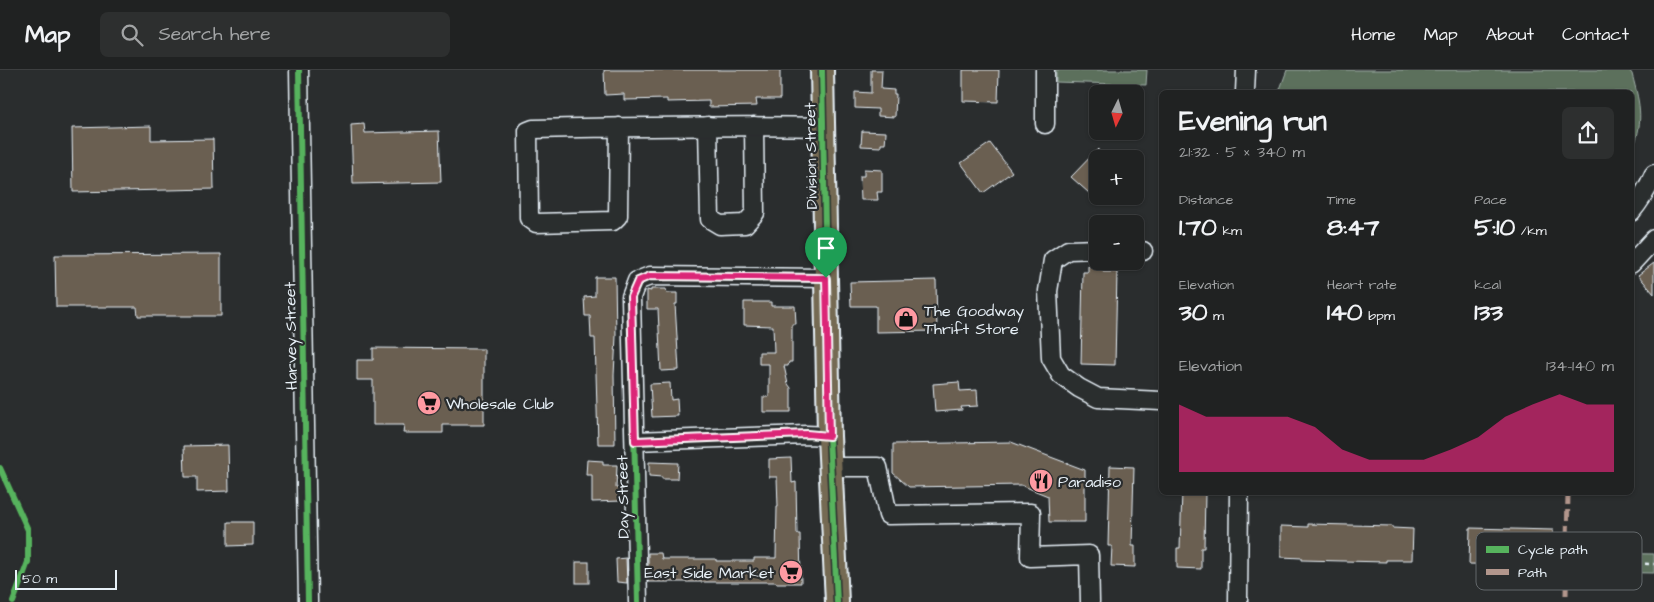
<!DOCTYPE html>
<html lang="en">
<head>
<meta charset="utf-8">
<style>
  :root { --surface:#202222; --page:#2d2f2f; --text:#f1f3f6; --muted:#a2a4a5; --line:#3d3f40; --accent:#db2777 }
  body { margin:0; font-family:"Architects Daughter",sans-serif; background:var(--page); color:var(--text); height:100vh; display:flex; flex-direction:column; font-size:19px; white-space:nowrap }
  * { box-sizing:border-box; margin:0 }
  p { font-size:16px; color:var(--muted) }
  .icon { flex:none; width:28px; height:28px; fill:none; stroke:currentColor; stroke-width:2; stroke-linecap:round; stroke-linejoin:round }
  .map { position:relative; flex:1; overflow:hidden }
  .drawer { position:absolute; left:1159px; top:20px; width:475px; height:405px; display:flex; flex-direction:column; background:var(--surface); border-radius:8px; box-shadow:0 1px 4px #0004,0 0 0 1px var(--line) }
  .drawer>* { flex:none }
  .needle { width:32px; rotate:185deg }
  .buttons { position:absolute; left:1089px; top:15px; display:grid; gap:10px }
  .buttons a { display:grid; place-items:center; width:55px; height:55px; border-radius:8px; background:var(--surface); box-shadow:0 1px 4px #0004,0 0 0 1px var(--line); font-size:25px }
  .scale { position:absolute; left:15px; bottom:12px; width:102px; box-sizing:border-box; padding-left:5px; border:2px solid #e8f1f8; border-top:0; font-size:14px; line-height:18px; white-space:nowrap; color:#e8f1f8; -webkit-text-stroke:4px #2a2d2e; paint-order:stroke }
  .pin { position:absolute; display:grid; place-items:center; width:42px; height:42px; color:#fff; margin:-51px -21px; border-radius:50% 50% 50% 0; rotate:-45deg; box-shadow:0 0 5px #0007 }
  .pin .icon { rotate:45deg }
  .round { display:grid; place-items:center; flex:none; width:52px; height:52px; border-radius:8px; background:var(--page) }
  .headline { display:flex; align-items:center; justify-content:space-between; height:85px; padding:0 20px }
  h1 { font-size:28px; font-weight:700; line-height:38px }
  .figures { display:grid; grid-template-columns:repeat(3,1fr); gap:8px; height:85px; padding:5px 20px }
  .figures div { display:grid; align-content:center }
  .figures b { font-size:25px; font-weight:700 }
  .figures small { font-size:14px; font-weight:400 }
  .figures p { font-size:14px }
  .chart { height:140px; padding:10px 20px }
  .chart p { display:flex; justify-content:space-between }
  .chart svg { width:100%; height:90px; margin-top:5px; fill:var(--accent); opacity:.7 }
  header { display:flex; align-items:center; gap:30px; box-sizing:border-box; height:70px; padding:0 25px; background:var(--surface); border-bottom:1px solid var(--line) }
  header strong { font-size:24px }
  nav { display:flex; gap:28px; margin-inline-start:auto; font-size:18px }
  .search { width:350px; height:45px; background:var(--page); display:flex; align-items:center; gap:12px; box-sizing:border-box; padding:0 18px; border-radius:8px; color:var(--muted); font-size:19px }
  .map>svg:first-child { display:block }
  .green { fill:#5b705c; stroke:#a2b0aa }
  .building { fill:#6b5e51; stroke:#e8f1f8 }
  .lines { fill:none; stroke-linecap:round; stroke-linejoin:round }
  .minor-casing { stroke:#e8f1f8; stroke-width:21 }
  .major-casing { stroke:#e8f1f8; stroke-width:26 }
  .path { stroke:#e8f1f8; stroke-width:2.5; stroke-dasharray:4 4; stroke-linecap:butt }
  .minor { stroke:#2a2d2e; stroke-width:18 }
  .major { stroke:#746b52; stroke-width:22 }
  .quiet { stroke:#b2968c; stroke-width:5; stroke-dasharray:10 5; stroke-linecap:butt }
  .cycleway-casing { stroke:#2a2d2e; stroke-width:9 }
  .cycleway { stroke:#56b35d; stroke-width:6 }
  .route-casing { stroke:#fff; stroke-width:10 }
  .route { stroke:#db2777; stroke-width:6 }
  .labels { text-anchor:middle; stroke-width:4.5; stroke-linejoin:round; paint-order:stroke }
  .street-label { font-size:16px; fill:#e8f1f8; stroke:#2a2d2e }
  .poi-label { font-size:16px; fill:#e8f1f8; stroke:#2a2d2e; text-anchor:start }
  .key { fill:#2a2d2e; stroke:#63686b; stroke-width:1 }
  .key-label { font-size:14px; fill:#e8f1f8 }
</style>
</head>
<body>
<header>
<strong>Map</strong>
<div class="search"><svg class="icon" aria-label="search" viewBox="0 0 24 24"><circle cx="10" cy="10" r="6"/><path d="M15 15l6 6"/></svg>Search here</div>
<nav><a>Home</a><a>Map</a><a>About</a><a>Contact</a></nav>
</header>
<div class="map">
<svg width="1654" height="532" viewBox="0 0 1654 532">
  <rect width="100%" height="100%" fill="#2a2d2e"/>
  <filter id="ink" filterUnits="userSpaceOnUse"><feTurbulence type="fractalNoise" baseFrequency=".02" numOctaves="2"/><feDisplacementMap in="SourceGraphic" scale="10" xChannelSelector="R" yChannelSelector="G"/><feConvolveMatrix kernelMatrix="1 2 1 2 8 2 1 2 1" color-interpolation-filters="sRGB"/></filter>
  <g filter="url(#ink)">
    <g class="green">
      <path d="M1056,0H1147L1146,15L1056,12Z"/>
      <path d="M1287,0H1629L1632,4C1641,38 1644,51 1631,85V22H1279Z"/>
      <path d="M1589,483L1654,484V503L1588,502Z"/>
    </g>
    <g class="building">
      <path d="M604,0H780V29H756L757,36L709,37V31L667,32V29L624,30V24L605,25Z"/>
      <path d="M871,0H882L881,19L894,20V24H896L895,47L878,46V39L855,38V22L871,23Z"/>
      <path d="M963,0H999L998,32L963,31Z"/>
      <path d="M364,54L365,63L439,61L441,112L353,114L351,55Z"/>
      <path d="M151,56V70L213,69L214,119L73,122L72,58Z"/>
      <path d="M862,61L886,62L885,74H881V77L861,76Z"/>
      <path d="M990,73L1012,102L983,123L961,93Z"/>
      <path d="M1098,79V131L1071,107Z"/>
      <path d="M864,99L882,100V122H877L878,130H861L860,106H864Z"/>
      <path d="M221,184V246H138L137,237H56L55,185Z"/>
      <path d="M1654,193V224L1638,205Z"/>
      <path d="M1088,196H1103V202H1117L1115,295L1081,294L1083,202H1088Z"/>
      <path d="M595,207H615L616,266L614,305L615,374H598L595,268H591L590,246H585L584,227L595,226Z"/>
      <path d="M936,210L937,261L876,262V236H851L850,212Z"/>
      <path d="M651,219H666L667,223H677V234H675L679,300L661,301L658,239H647V220L651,221Z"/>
      <path d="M744,232H771V236H795L796,254H792V292H789L788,296H784L788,314L791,318V342H763V327H769V294H759V282H774L773,256L744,255Z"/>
      <path d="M373,278L484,279V355H443V363H403L404,355H373V310H357V290H373Z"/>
      <path d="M959,312L960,321L977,320L978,336L961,337L962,340L935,342L933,314Z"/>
      <path d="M670,313L671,330L677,329L678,346L652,347L650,314Z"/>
      <path d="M1011,372L1085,400V452H1049L1048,426L1021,415L909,417L893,403V374Z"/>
      <path d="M228,375L229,421L197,422V407H185L184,376Z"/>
      <path d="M791,388L792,413L796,412L797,464H800L801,513H776V512H648V483H661L662,489H716V491H754V488H776L777,437H778L777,407H769V389Z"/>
      <path d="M587,390L603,391V395H617L616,418H622V431L592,432V405H586Z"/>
      <path d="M649,392L678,393L677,409H662V407L649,406Z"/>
      <path d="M1110,396L1134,397L1132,476H1135V497L1111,496L1112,476H1108Z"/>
      <path d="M1182,422H1205L1204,478H1201V499L1177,498V478H1180Z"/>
      <path d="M228,452H253V475L228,476Z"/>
      <path d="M1308,454L1392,456V458L1413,459L1412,490H1386V492L1302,490V488L1281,487V456L1308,457Z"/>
      <path d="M1470,458L1553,460V496L1469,494Z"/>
      <path d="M626,488L627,513L617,512L616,489Z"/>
      <rect x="576" y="492" width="13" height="21"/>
    </g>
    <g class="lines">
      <g class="minor-casing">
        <g id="minor">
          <path d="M299,0L308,532"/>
          <path d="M1245,22L1246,0"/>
          <path d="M1045,54V0"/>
          <path d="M708,56L710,149L720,155L745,154L755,143L754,56"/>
          <path d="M619,57L618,146L613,151L536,153L529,148L528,61L533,59C630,57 726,55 823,57"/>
          <path d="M1631,142C1641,130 1648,118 1654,104"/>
          <path d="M1098,179L1068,180L1053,190L1048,221L1051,288L1061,305L1079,318L1098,328L1161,331"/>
          <path d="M1135,181H1143"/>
          <path d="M1631,194L1654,169"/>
          <path d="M635,371L807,365L829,366"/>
          <path d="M830,397H878L888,445L1031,443L1030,487L1089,485L1090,532"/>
          <path d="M638,532L631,227L637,211L650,206L826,208"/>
          <path d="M1238,532L1239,422"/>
        </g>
      </g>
      <g class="major-casing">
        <path id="major" d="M822,0L829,366L837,532"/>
      </g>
      <path class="path" d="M1589,493L1654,494"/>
      <use href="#minor" class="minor"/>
      <use href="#major" class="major"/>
      <path class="quiet" d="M1566,525L1568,422"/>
      <g class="cycleway-casing">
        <g id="cycleway">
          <path d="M299,0L308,532"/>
          <path d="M822,0L829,366L837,532"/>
          <path d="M0,398L28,460V492L13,532"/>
          <path d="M638,532L631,227L637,211L650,206L826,208"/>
        </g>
      </g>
      <use href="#cycleway" class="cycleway"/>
    </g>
  </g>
  <g class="lines" filter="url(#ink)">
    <g class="route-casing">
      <path id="route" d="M650,206L826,208L829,366L807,364L635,371L631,227L638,211Z"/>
    </g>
    <use href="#route" class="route"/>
  </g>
  <defs>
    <g id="shop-disc" transform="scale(1.25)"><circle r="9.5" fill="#ff9aa2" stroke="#2a2d2e"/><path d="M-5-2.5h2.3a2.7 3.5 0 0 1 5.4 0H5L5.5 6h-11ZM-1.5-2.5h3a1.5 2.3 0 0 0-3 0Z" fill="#111"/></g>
    <g id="supermarket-disc" transform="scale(1.25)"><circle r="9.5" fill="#ff9aa2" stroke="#2a2d2e"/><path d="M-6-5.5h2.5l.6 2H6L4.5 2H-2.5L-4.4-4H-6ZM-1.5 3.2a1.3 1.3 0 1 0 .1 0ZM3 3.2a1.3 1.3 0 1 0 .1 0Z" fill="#111"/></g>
    <g id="restaurant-disc" transform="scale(1.25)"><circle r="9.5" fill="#ff9aa2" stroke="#2a2d2e"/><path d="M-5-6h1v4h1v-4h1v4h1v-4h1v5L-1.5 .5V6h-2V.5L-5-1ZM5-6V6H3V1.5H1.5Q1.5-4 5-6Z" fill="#111"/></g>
  </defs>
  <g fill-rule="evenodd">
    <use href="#shop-disc" x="906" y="249"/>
    <use href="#supermarket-disc" x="429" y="333"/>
    <use href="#restaurant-disc" x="1041" y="411"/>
    <use href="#supermarket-disc" x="791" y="502"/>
  </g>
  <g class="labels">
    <g class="street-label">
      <text transform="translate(810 86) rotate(-91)" y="6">Division Street</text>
      <text transform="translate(290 266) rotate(-91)" y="6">Harvey Street</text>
      <text transform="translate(622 427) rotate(-91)" y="6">Day Street</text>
    </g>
    <g class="poi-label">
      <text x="924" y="246">The Goodway<tspan x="924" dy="18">Thrift Store</tspan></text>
      <text x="446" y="339">Wholesale Club</text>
      <text x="1058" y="417">Paradiso</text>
      <text x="774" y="508" text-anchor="end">East Side Market</text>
    </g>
  </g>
  <rect x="1476" y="462" width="166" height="58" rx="8" class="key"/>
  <rect x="1486" y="476" width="23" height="7" fill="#56b35d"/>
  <rect x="1486" y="499" width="23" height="6" fill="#b2968c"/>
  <g class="key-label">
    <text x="1518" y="484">Cycle path</text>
    <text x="1518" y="507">Path</text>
  </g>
</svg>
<div class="buttons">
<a><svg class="needle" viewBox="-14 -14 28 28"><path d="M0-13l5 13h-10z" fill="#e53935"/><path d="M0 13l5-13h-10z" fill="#a2a4a5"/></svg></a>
<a>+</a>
<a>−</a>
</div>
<div class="scale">50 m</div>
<div class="pin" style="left:826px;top:208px;background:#1e9e55"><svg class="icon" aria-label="arrive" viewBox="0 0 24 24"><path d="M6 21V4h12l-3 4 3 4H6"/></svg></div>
<section class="drawer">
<div class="headline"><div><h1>Evening run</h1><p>21:32 · 5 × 340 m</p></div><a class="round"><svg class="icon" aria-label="share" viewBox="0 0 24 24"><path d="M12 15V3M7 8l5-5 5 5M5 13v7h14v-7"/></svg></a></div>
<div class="figures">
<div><p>Distance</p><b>1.70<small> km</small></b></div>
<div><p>Time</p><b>8:47</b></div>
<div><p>Pace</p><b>5:10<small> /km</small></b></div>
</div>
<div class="figures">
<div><p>Elevation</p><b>30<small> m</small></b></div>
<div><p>Heart rate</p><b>140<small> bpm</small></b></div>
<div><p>kcal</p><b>133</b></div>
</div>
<div class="chart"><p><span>Elevation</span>134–140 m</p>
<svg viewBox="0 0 160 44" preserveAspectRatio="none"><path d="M0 44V11L10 17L20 17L30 17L40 17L50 22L60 33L70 38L80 38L90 38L100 33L110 27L120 17L130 11L140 6L150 11L160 11V44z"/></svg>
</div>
</section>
</div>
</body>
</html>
